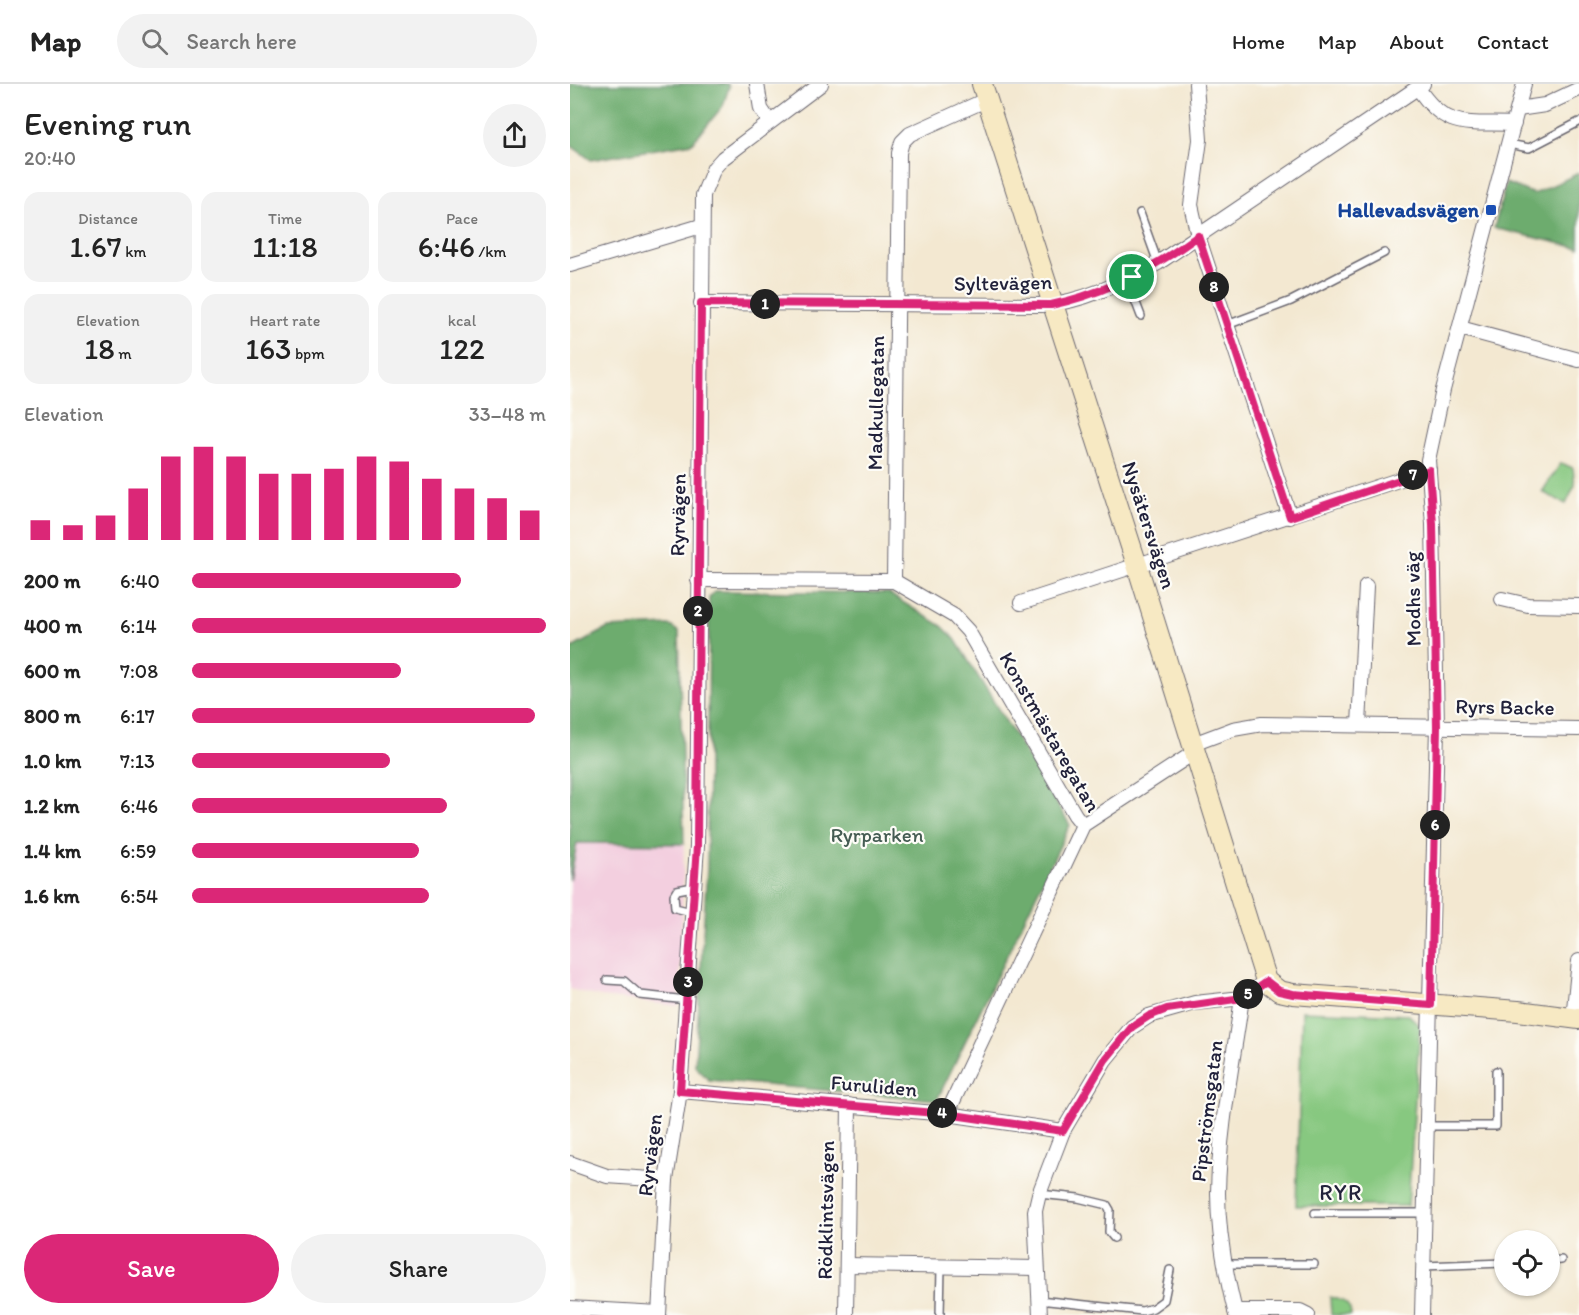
<!DOCTYPE html>
<html lang="en">
<head>
<meta charset="utf-8">
<style>
  :root { --surface:#fff; --page:#f2f2f2; --text:#222; --muted:#767676; --line:#e0e0e0; --accent:#db2777 }
  body { margin:0; font-family:Itim,sans-serif; background:var(--page); color:var(--text); height:100vh; display:flex; flex-direction:column; font-size:22px; white-space:nowrap }
  * { box-sizing:border-box; margin:0 }
  p { font-size:20px; color:var(--muted) }
  .icon { flex:none; width:33px; height:33px; fill:none; stroke:currentColor; stroke-width:2; stroke-linecap:round; stroke-linejoin:round }
  .map { position:relative; flex:1; overflow:hidden }
  .details { display:flex; flex-direction:column; background:var(--surface); width:570px }
  .details>* { flex:none }
  .buttons { position:absolute; left:924px; top:1146px; display:grid; gap:12px }
  .buttons a { display:grid; place-items:center; width:66px; height:66px; border-radius:50%; background:var(--surface); box-shadow:0 2px 4px #0004; font-size:30px }
  .pin { position:absolute; display:grid; place-items:center; width:51px; height:51px; color:#fff; margin:-26px; border:3px solid #fff; border-radius:50%; box-shadow:0 2px 6px #0007 }
  .km { position:absolute; width:30px; height:30px; margin:-15px; border-radius:50%; background:#222; color:#fff; font-size:16px; line-height:30px; text-align:center }
  .round { display:grid; place-items:center; flex:none; width:63px; height:63px; border-radius:32px; background:var(--page) }
  .summary { display:flex; align-items:center; justify-content:space-between; height:102px; padding:0 24px }
  h1 { font-size:33px; font-weight:600; line-height:45px }
  .stats { display:grid; grid-template-columns:repeat(3,1fr); gap:9px; height:102px; padding:6px 24px }
  .stats div { display:grid; align-content:center; border-radius:15px; background:var(--page); text-align:center }
  .stats b { font-size:30px; font-weight:600 }
  .stats small { font-size:16px; font-weight:400 }
  .stats p { font-size:16px }
  .chart { height:168px; padding:12px 24px }
  .chart p { display:flex; justify-content:space-between }
  .chart svg { width:100%; height:108px; margin-top:6px; stroke:var(--accent); stroke-width:6 }
  .button { display:flex; gap:12px; margin-top:auto; padding:12px 24px }
  .button a { flex:1; height:69px; border-radius:36px; background:var(--accent); color:#fff; font-size:24px; font-weight:600; line-height:69px; text-align:center }
  .button a+a { background:var(--page); color:var(--text) }
  ul { padding:0 24px; list-style:none; font-size:20px }
  li { display:grid; grid-template-columns:96px 72px 1fr; align-items:center; height:45px }
  li i { height:15px; border-radius:8px; background:var(--accent) }
  header { display:flex; align-items:center; gap:36px; box-sizing:border-box; height:84px; padding:0 30px; background:var(--surface); border-bottom:2px solid var(--line) }
  header strong { font-size:28px }
  nav { display:flex; gap:33px; margin-inline-start:auto; font-size:21px }
  .search { width:420px; height:54px; background:var(--page); display:flex; align-items:center; gap:15px; box-sizing:border-box; padding:0 21px; border-radius:33px; color:var(--muted); font-size:22px }
  main { display:flex; flex:1; min-height:0 }
  .map>svg:first-child { display:block }
  .built { fill:#f3cfdf }
  .green { fill:#87c880; stroke:#54755e; stroke-width:1.5 }
  .forest { fill:#6dac6e; stroke:#486754; stroke-width:1.5 }
  .lines { fill:none; stroke-linecap:round; stroke-linejoin:round }
  .lane-casing { stroke:#6b6770; stroke-width:10 }
  .street-casing { stroke:#6b6770; stroke-width:16 }
  .secondary-casing { stroke:#6b6770; stroke-width:22 }
  .lane { stroke:#fff; stroke-width:7 }
  .street { stroke:#fff; stroke-width:14 }
  .secondary { stroke:#f7e9c3; stroke-width:20 }
  .route-casing { stroke:#fff; stroke-width:12 }
  .route { stroke:#db2777; stroke-width:8 }
  .transit-dot { fill:#1a4fb4; stroke:#fdfcf7; stroke-width:2 }
  .labels { text-anchor:middle; stroke-width:4.5; stroke-linejoin:round; paint-order:stroke }
  .transit-label { font-size:21px; font-weight:bold; fill:#164399; stroke:#fdfcf7; text-anchor:end }
  .street-label { font-size:21px; fill:#22223b; stroke:#fdfcf7 }
  .park-label { font-size:21px; fill:#455c53; stroke:#fdfcf7 }
  .neighbourhood-label { font-size:22px; letter-spacing:1.5px; fill:#22223b; stroke:#fdfcf7 }
</style>
</head>
<body>
<header>
<strong>Map</strong>
<div class="search"><svg class="icon" aria-label="search" viewBox="0 0 24 24"><circle cx="10" cy="10" r="6"/><path d="M15 15l6 6"/></svg>Search here</div>
<nav><a>Home</a><a>Map</a><a>About</a><a>Contact</a></nav>
</header>
<main>
<section class="details">
<div class="summary"><div><h1>Evening run</h1><p>20:40</p></div><a class="round"><svg class="icon" aria-label="share" viewBox="0 0 24 24"><path d="M12 15V3M7 8l5-5 5 5M5 13v7h14v-7"/></svg></a></div>
<div class="stats">
<div><p>Distance</p><b>1.67<small> km</small></b></div>
<div><p>Time</p><b>11:18</b></div>
<div><p>Pace</p><b>6:46<small> /km</small></b></div>
</div>
<div class="stats">
<div><p>Elevation</p><b>18<small> m</small></b></div>
<div><p>Heart rate</p><b>163<small> bpm</small></b></div>
<div><p>kcal</p><b>122</b></div>
</div>
<div class="chart"><p><span>Elevation</span>33–48 m</p>
<svg viewBox="0 0 160 44" preserveAspectRatio="none"><path d="M5 44V36M15 44V38M25 44V34M35 44V23M45 44V10M55 44V6M65 44V10M75 44V17M85 44V17M95 44V15M105 44V10M115 44V12M125 44V19M135 44V23M145 44V27M155 44V32"/></svg>
</div>
<ul>
<li><b>200 m</b>6:40<i style="width:76%"></i></li>
<li><b>400 m</b>6:14<i style="width:100%"></i></li>
<li><b>600 m</b>7:08<i style="width:59%"></i></li>
<li><b>800 m</b>6:17<i style="width:97%"></i></li>
<li><b>1.0 km</b>7:13<i style="width:56%"></i></li>
<li><b>1.2 km</b>6:46<i style="width:72%"></i></li>
<li><b>1.4 km</b>6:59<i style="width:64%"></i></li>
<li><b>1.6 km</b>6:54<i style="width:67%"></i></li>
</ul>
<div class="button"><a>Save</a><a>Share</a></div>
</section>
<div class="map">
<svg width="1009" height="1231" viewBox="0 0 1009 1231">
  <rect width="100%" height="100%" fill="#fdfcf7"/>
  <filter id="ink" filterUnits="userSpaceOnUse"><feTurbulence type="fractalNoise" baseFrequency=".0167" numOctaves="2"/><feDisplacementMap in="SourceGraphic" scale="12" xChannelSelector="R" yChannelSelector="G"/><feConvolveMatrix kernelMatrix="1 2 1 2 8 2 1 2 1" color-interpolation-filters="sRGB"/></filter>
  <filter id="wash" filterUnits="userSpaceOnUse"><feTurbulence type="fractalNoise" baseFrequency=".008" numOctaves="4" result="noise"/><feDisplacementMap in="SourceGraphic" scale="24" xChannelSelector="R" yChannelSelector="G"/><feGaussianBlur stdDeviation="1.35" result="paint"/><feColorMatrix in="noise" values="0 0 0 0 0 0 0 0 0 0 0 0 0 0 0 0 0 1.4 0 .05"/><feComposite in="paint" operator="in"/></filter>
  <g filter="url(#wash)">
    <rect width="100%" height="100%" fill="#f3e8d1"/>
    <path class="built" d="M94,758L114,760L109,922L31,913L0,905V796L6,759Z"/>
    <g class="green">
      <path d="M991,379L1003,384L1005,401L996,420L972,408Z"/>
      <path d="M732,927L839,931L850,942L838,1122H726Z"/>
      <path d="M760,1213C771,1215 781,1219 781,1231H761Z"/>
    </g>
    <g class="forest">
      <path d="M0,0H158L159,3L153,22L122,59L21,76L0,61Z"/>
      <path d="M1009,89V164L924,144L936,99L964,110Z"/>
      <path d="M145,507L318,509L372,542L385,555L500,741L367,1016L139,996L125,982L137,784L139,514Z"/>
      <path d="M99,541L109,548L114,760L7,759L0,796V565L38,544Z"/>
    </g>
  </g>
  <g filter="url(#ink)">
    <g class="lines">
      <g class="lane-casing">
        <g id="lane">
          <path d="M939,60L959,64L1009,38"/>
          <path d="M570,129L588,179"/>
          <path d="M557,195L571,232"/>
          <path d="M657,241L721,217L814,169"/>
          <path d="M122,828L105,824L104,811L107,806L123,803"/>
          <path d="M37,896L54,897L70,911L117,916"/>
          <path d="M858,1042H926V987"/>
          <path d="M469,1110L508,1114L537,1121L540,1126L539,1148L544,1154"/>
          <path d="M745,1129H855"/>
          <path d="M980,1177L991,1176"/>
          <path d="M656,1180H744"/>
          <path d="M853,1182L934,1179"/>
          <path d="M469,1216L572,1227L583,1224L594,1216L600,1186"/>
          <path d="M370,1231L371,1183"/>
        </g>
      </g>
      <g class="street-casing">
        <g id="street">
          <path d="M187,0L191,25L199,37"/>
          <path d="M626,0L630,56L621,121L628,152L720,433"/>
          <path d="M848,4C876,47 898,38 944,40"/>
          <path d="M948,25L975,21L1009,5"/>
          <path d="M0,181L131,142"/>
          <path d="M131,219L472,221C512,219 553,198 588,179L853,0"/>
          <path d="M890,244L1009,276"/>
          <path d="M128,496L324,497L384,532L398,547L505,731L513,741"/>
          <path d="M324,497L329,69L332,58L340,50L418,15"/>
          <path d="M932,515L958,521L1009,522"/>
          <path d="M451,519L859,386"/>
          <path d="M789,641L796,502"/>
          <path d="M623,660L663,645L692,640L1009,645"/>
          <path d="M1003,934L1009,877"/>
          <path d="M110,1007L377,1030L493,1047"/>
          <path d="M377,1030L513,741L625,668"/>
          <path d="M0,1079L37,1092L96,1096"/>
          <path d="M277,1181L466,1184"/>
          <path d="M0,1224L89,1229"/>
          <path d="M665,1227H730L738,1231"/>
          <path d="M89,1231L96,1096L110,1007L127,762L133,111L144,84L153,74L251,0"/>
          <path d="M276,1231L279,1021"/>
          <path d="M470,1231L465,1127L469,1110L493,1047L535,976L562,943L579,932L625,919L672,914L696,897"/>
          <path d="M666,1231C656,1192 648,1150 648,1109C649,1045 663,978 672,914"/>
          <path d="M852,1231L867,643L863,440L858,376L873,306L954,0"/>
        </g>
      </g>
      <g class="secondary-casing">
        <path id="secondary" d="M412,0L567,481L696,897L709,907L723,910L948,927L1009,935"/>
      </g>
      <use href="#lane" class="lane"/>
      <use href="#street" class="street"/>
      <use href="#secondary" class="secondary"/>
    </g>
  </g>
  <g class="lines" filter="url(#ink)">
    <g class="route-casing">
      <path id="route" d="M628,152L720,433L859,386L863,440L867,643L861,921L723,910L709,907L696,897L672,914L597,925L579,932L562,943L535,976L493,1047L377,1030L110,1007L127,762L131,219L481,221C534,210 584,184 628,152Z"/>
    </g>
    <use href="#route" class="route"/>
  </g>
  <rect class="transit-dot" x="915" y="120" width="12" height="12" rx="3"/>
  <g class="labels">
    <g class="transit-label">
      <text x="909" y="133">Hallevadsvägen</text>
    </g>
    <g class="street-label">
      <text transform="translate(433 199) rotate(-1)" y="7">Syltevägen</text>
      <text transform="translate(306 319) rotate(-89)" y="7">Madkullegatan</text>
      <text transform="translate(108 431) rotate(-89)" y="7">Ryrvägen</text>
      <text transform="translate(579 441) rotate(72)" y="7">Nysätersvägen</text>
      <text transform="translate(843 515) rotate(-91)" y="7">Modhs väg</text>
      <text transform="translate(935 623) rotate(1)" y="7">Ryrs Backe</text>
      <text transform="translate(480 648) rotate(60)" y="7">Konstmästaregatan</text>
      <text transform="translate(304 1002) rotate(5)" y="7">Furuliden</text>
      <text transform="translate(637 1027) rotate(-83)" y="7">Pipströmsgatan</text>
      <text transform="translate(80 1071) rotate(-83)" y="7">Ryrvägen</text>
      <text transform="translate(256 1126) rotate(-89)" y="7">Rödklintsvägen</text>
    </g>
    <g class="park-label">
      <text x="307" y="758">Ryrparken</text>
    </g>
    <g class="neighbourhood-label">
      <text x="771" y="1116">RYR</text>
    </g>
  </g>
</svg>
<div class="buttons">
<a><svg class="icon" aria-label="locate" viewBox="0 0 24 24"><circle cx="12" cy="12" r="6"/><path d="M12 2v4M12 18v4M2 12h4M18 12h4"/></svg></a>
</div>
<div class="pin" style="left:562px;top:193px;background:#1e9e55"><svg class="icon" aria-label="arrive" viewBox="0 0 24 24"><path d="M6 21V4h12l-3 4 3 4H6"/></svg></div>
<b class="km" style="left:195px;top:220px">1</b>
<b class="km" style="left:128px;top:527px">2</b>
<b class="km" style="left:118px;top:898px">3</b>
<b class="km" style="left:372px;top:1029px">4</b>
<b class="km" style="left:678px;top:910px">5</b>
<b class="km" style="left:865px;top:741px">6</b>
<b class="km" style="left:843px;top:391px">7</b>
<b class="km" style="left:644px;top:203px">8</b>
</div>
</main>
</body>
</html>
